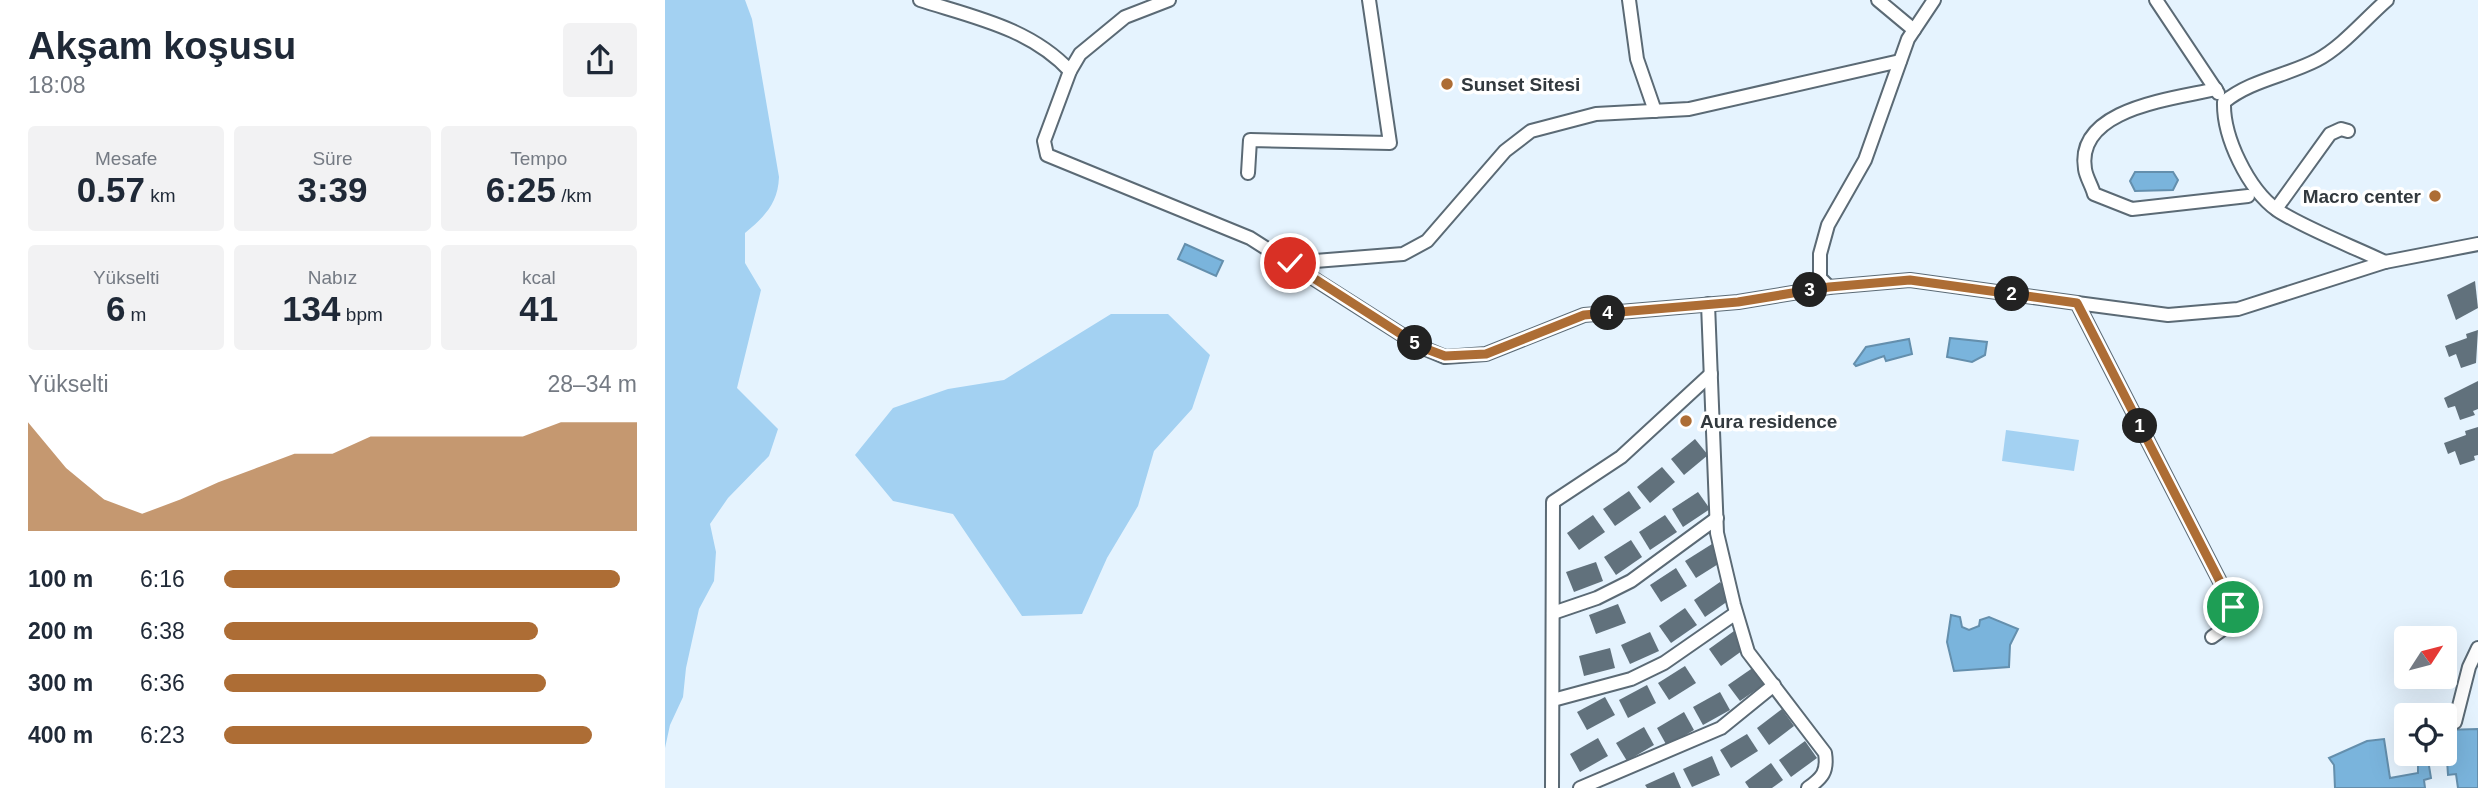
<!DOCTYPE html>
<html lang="tr">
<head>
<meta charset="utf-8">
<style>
  :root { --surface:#fff; --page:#f2f2f3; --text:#1f2937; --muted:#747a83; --accent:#ad6d35 }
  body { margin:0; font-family:Arial,sans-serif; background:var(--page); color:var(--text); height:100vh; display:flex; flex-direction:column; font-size:26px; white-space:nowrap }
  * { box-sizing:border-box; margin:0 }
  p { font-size:23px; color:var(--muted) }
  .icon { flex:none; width:38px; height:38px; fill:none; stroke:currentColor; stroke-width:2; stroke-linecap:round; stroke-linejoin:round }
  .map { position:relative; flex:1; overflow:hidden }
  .side { display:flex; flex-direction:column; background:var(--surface); width:665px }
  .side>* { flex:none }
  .needle { width:46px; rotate:54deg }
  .fabs { position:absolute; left:1729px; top:626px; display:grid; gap:14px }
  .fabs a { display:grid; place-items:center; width:63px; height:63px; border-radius:7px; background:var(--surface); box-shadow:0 7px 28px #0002; font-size:35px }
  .pin { position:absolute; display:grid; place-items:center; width:60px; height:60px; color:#fff; margin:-30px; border:4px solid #fff; border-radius:50%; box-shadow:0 2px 7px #0007 }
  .km { position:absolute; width:35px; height:35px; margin:-18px; border-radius:50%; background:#222; color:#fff; font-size:19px; line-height:35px; text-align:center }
  .round { display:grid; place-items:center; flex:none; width:74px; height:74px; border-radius:7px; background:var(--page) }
  .head { display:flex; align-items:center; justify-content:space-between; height:119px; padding:0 28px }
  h1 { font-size:38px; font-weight:600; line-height:52px }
  .figures { display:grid; grid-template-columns:repeat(3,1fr); gap:10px; height:119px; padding:7px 28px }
  .figures div { display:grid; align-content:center; border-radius:7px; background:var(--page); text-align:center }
  .figures b { font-size:35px; font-weight:600 }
  .figures small { font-size:19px; font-weight:400 }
  .figures p { font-size:19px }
  .chart { height:196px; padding:14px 28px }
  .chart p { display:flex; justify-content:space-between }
  .chart svg { width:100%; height:126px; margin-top:7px; fill:var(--accent); opacity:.7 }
  ul { padding:0 28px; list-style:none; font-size:23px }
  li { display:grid; grid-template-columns:112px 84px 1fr; align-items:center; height:52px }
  li i { height:18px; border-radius:9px; background:var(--accent) }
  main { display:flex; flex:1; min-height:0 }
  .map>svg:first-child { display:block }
  .green { fill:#a3d1f2 }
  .water { fill:#7ab4dc; stroke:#648fad; stroke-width:2 }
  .building { fill:#61717c }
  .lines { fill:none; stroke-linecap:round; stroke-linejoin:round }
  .street-casing { stroke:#5b6a75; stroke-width:16 }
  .street { stroke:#fff; stroke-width:12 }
  .route-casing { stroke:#fff; stroke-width:14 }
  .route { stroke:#ad6d35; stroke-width:9 }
  .poi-dot { fill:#ad6d35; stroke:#fff; stroke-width:2.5 }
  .labels { text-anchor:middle; stroke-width:7; stroke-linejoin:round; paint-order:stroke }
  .poi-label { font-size:19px; font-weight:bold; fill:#32393e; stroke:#fff; text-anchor:start }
</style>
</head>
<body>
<main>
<section class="side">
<div class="head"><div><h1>Akşam koşusu</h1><p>18:08</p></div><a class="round"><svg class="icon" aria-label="share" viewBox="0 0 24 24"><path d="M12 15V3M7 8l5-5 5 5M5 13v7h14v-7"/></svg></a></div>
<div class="figures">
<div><p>Mesafe</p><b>0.57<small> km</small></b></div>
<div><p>Süre</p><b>3:39</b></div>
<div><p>Tempo</p><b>6:25<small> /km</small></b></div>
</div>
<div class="figures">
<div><p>Yükselti</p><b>6<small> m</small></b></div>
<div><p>Nabız</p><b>134<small> bpm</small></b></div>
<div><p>kcal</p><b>41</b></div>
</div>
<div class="chart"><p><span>Yükselti</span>28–34 m</p>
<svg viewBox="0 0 160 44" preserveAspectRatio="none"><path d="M0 44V6L10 22L20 33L30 38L40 33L50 27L60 22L70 17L80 17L90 11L100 11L110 11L120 11L130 11L140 6L150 6L160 6V44z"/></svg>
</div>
<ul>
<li><b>100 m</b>6:16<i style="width:96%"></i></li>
<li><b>200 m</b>6:38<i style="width:76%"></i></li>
<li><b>300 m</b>6:36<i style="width:78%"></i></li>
<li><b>400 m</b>6:23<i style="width:89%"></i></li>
</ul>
</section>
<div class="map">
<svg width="1813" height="788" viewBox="0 0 1813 788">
  <rect width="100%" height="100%" fill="#e5f3fe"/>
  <g class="green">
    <path d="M0,0H80L87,19L114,177C113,204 99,217 80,233V263L96,290L72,388L113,429L104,456L63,498L45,524L51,552L49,581L34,609L21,668L18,697L5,725L0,748Z"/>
    <path d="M446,314H503L545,355L527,409L489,451L473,506L442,558L417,614L357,616L288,514L228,501L190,455L228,408L283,389L339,380Z"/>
    <path d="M1341,430L1414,440L1409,471L1337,461Z"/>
  </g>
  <g class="water">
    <path d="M1470,172H1508L1513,180L1508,190L1470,191L1465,181Z"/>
    <path d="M520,244L558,261L551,276L513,259Z"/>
    <path d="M1285,338L1322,342L1320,355L1307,362L1282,357Z"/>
    <path d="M1244,339L1247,354L1221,361L1219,356L1191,366L1189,364L1201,347Z"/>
    <path d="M1286,615L1295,617L1297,627L1304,630L1314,626L1315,620L1324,617L1353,629L1345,645L1344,667L1289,671L1282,642Z"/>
    <path d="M1813,729V788H1793L1791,774L1783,775L1780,730Z"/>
    <path d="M1719,739L1725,778L1753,773V754H1762L1766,778L1759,780L1760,788H1670L1669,765L1664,758L1702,741Z"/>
  </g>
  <g class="building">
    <path d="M1810,281L1813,308L1791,320L1782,295Z"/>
    <path d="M1813,330L1811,363L1796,368L1791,354L1784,357L1780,346L1802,338L1801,334Z"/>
    <path d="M1813,381V409L1808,411L1810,415L1795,420L1790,406L1783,408L1779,398Z"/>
    <path d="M1813,427V455L1809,456L1810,460L1795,465L1790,451L1783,454L1779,443L1801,435L1800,431Z"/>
    <path d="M1030,439L1043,455L1019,475L1006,459Z"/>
    <path d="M997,467L1010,482L985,503L972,487Z"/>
    <path d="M964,491L976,508L950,526L938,509Z"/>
    <path d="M1033,492L1045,509L1018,527L1007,509Z"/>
    <path d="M928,515L940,532L914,550L902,533Z"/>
    <path d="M1000,515L1012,532L985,550L974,532Z"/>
    <path d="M966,540L977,557L951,575L939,557Z"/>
    <path d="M1047,544L1058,561L1031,578L1020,561Z"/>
    <path d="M931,562L938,581L909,592L901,572Z"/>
    <path d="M1011,568L1022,586L996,602L985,585Z"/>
    <path d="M1055,582L1066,599L1040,617L1029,600Z"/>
    <path d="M953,604L961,623L931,634L924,615Z"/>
    <path d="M1020,608L1032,625L1006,643L994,626Z"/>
    <path d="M1069,631L1081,648L1056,666L1044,649Z"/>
    <path d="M985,632L994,651L965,664L956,645Z"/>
    <path d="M945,648L950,668L919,676L914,656Z"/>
    <path d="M1020,666L1031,683L1004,700L993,683Z"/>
    <path d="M1089,667L1101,683L1075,701L1063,685Z"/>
    <path d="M982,685L991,703L963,718L954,700Z"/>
    <path d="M1055,692L1065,710L1038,725L1028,707Z"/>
    <path d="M940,697L950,715L922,730L912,712Z"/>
    <path d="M1117,709L1129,726L1104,745L1092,728Z"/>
    <path d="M1019,712L1029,730L1002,746L992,728Z"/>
    <path d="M979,727L989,745L962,761L951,743Z"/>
    <path d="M1082,734L1093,751L1066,768L1055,750Z"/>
    <path d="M933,738L943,756L915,772L905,754Z"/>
    <path d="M1140,741L1152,758L1126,777L1114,760Z"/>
    <path d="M1047,756L1055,775L1027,787L1018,769Z"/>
    <path d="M1106,763L1118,780L1107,788H1084L1080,782Z"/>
    <path d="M1009,772L1016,788H982L980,785Z"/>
  </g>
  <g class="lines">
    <g class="street-casing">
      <g id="street">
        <path d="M255,0C308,17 365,28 405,71"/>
        <path d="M504,0L460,17L415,54L405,71L379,141L382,155L585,238L756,347L780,357L821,354L919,315L1073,302L1164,287L1245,280L1412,303L1568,607L1569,621L1547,637"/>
        <path d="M964,0L972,59L990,111"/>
        <path d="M1213,0L1249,30"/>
        <path d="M1491,0L1553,93"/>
        <path d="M1551,89C1509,99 1410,108 1420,169C1421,177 1427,186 1429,194L1467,209L1583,196"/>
        <path d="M583,173L585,140L725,143L704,0"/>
        <path d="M1611,209L1665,134L1676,129L1683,131"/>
        <path d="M1720,262C1689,247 1639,228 1612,210C1583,189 1558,137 1559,102C1586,80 1621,76 1652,60C1677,47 1700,19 1722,0"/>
        <path d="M625,263L738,254L762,241L840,151L866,131L931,114L1024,109L1235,61"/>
        <path d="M1164,287L1155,278V254L1163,225L1200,160L1243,39L1269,0"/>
        <path d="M1412,303L1503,315L1573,309L1720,262L1813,244"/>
        <path d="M1043,304L1052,533L1069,605L1083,652L1160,753C1163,772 1157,778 1143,788"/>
        <path d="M888,613L932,598L966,581L1052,518"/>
        <path d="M888,700L966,679L999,663L1071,613"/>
        <path d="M1790,722L1804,667L1813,648"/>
        <path d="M887,788L888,502L956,457L1046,374"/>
        <path d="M915,788L1056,728L1109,685"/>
      </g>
    </g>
    <use href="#street" class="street"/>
  </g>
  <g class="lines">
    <g class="route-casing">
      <path id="route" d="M625,263L756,347L780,356L821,354L919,315L1073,302L1164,287L1245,280L1412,303L1568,607"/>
    </g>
    <use href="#route" class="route"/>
  </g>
  <g class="poi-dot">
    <circle cx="782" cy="84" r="7"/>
    <circle cx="1770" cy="196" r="7"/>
    <circle cx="1021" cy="421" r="7"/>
  </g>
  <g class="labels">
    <g class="poi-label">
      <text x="796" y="91">Sunset Sitesi</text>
      <text x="1756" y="203" text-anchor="end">Macro center</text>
      <text x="1035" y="428">Aura residence</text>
    </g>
  </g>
</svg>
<div class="fabs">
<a><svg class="needle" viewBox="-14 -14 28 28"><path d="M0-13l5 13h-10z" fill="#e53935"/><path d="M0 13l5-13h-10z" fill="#747a83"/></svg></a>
<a><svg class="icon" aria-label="locate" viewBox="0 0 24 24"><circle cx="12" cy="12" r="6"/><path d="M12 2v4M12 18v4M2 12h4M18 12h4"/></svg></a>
</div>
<div class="pin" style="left:1568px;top:607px;background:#1e9e55"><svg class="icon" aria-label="arrive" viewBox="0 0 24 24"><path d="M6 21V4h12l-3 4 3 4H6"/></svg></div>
<div class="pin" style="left:625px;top:263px;background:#d93025"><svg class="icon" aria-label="check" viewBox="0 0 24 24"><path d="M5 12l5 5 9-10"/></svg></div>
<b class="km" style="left:1475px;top:426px">1</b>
<b class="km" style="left:1347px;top:294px">2</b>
<b class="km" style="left:1145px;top:290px">3</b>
<b class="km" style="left:943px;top:313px">4</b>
<b class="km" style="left:750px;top:343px">5</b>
</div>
</main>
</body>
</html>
